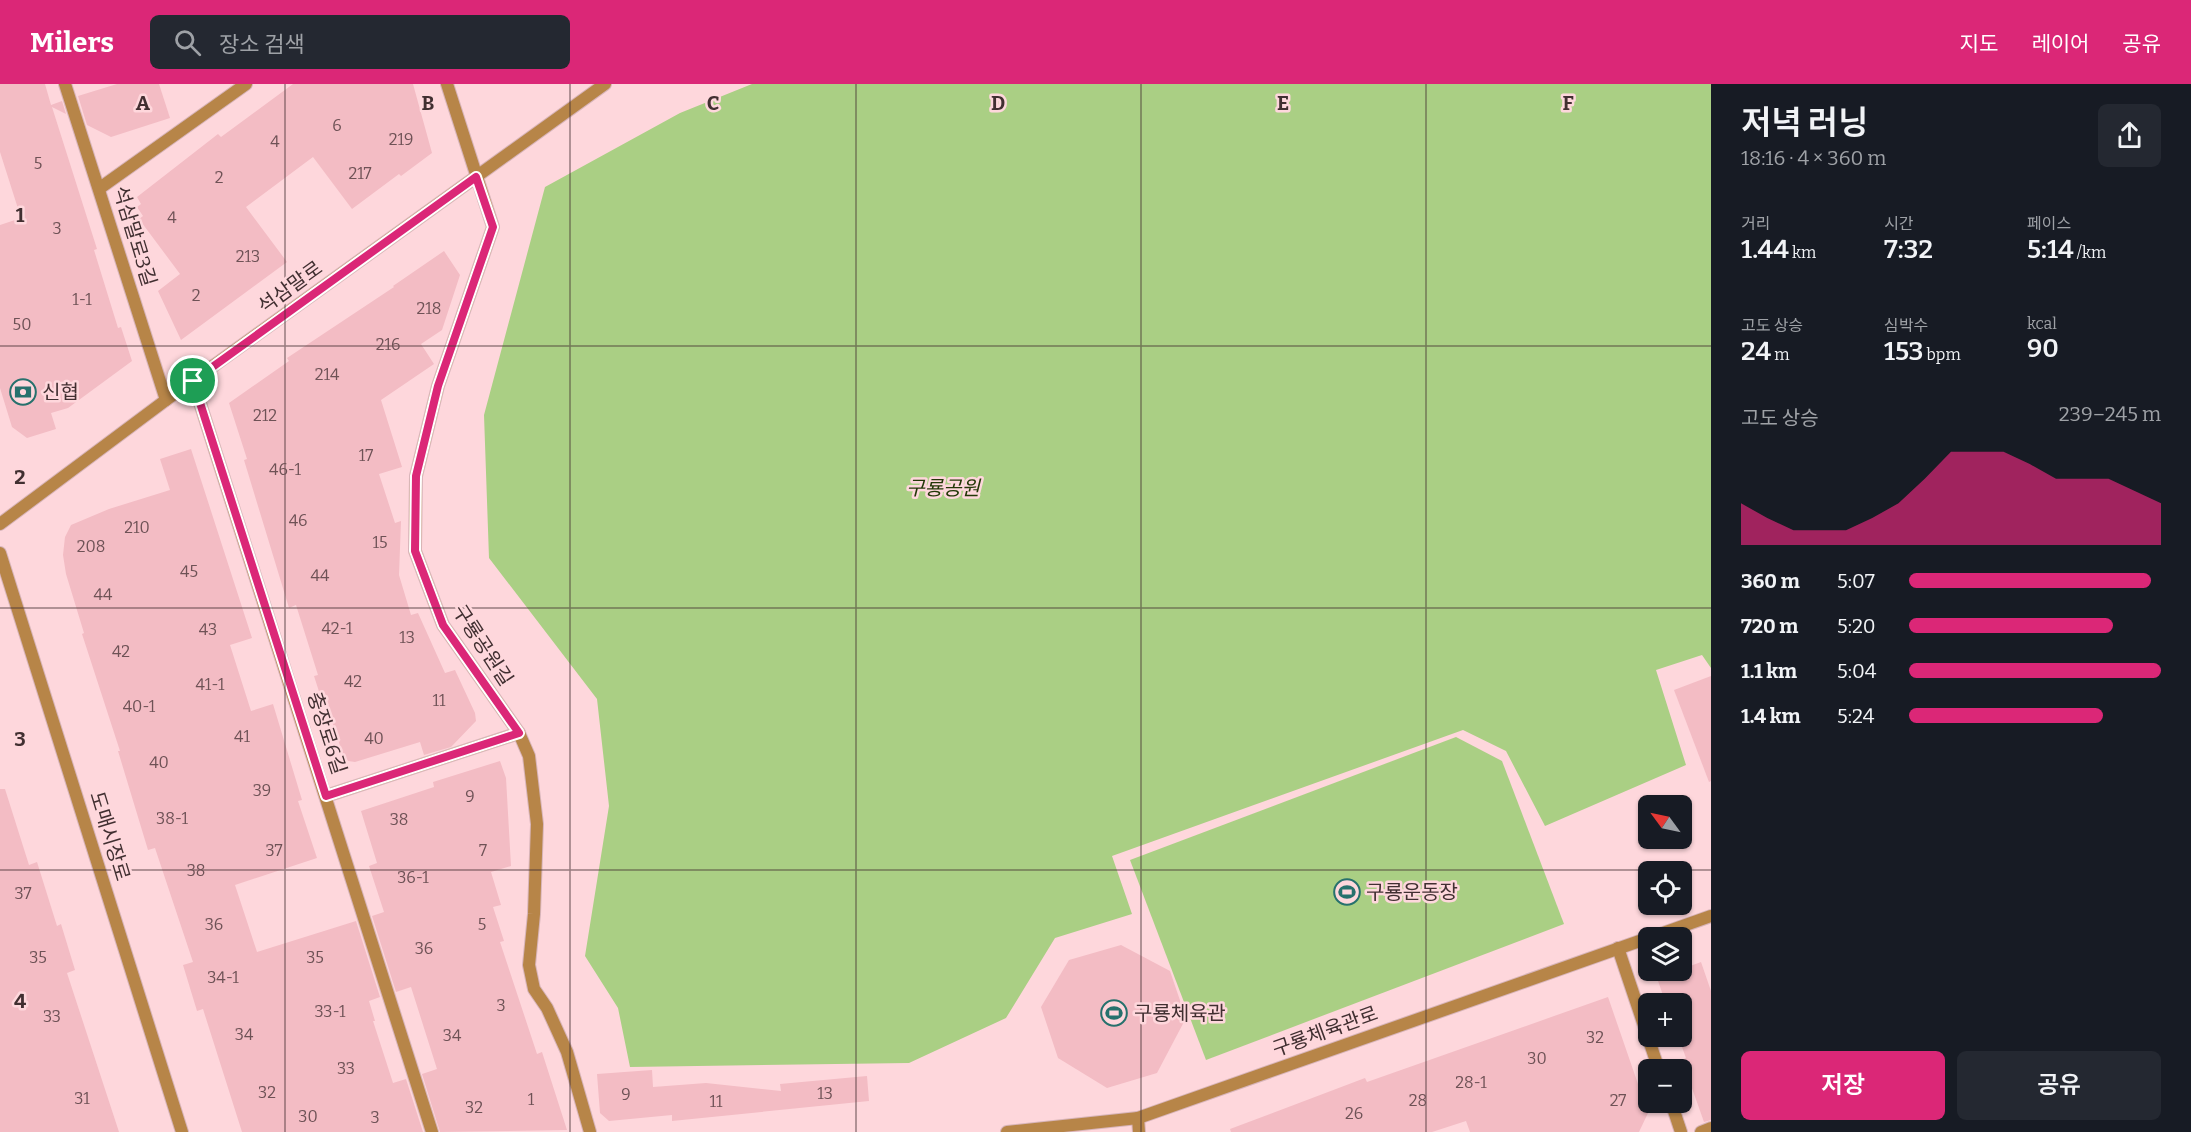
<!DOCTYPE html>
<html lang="ko">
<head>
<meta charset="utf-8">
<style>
  :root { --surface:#171b24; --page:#242831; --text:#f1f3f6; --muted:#9ea1a6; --accent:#db2777 }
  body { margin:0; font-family:Bitter,"Noto Sans KR",serif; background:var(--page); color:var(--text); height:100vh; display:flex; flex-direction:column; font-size:22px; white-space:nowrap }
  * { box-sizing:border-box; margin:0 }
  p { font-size:20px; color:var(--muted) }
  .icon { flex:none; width:33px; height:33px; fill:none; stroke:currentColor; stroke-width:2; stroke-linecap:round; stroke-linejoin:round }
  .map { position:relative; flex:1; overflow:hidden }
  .drawer { display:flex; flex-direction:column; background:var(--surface); width:480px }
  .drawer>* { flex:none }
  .needle { width:39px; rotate:303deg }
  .tools { position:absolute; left:1638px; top:711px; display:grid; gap:12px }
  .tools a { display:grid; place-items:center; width:54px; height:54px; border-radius:9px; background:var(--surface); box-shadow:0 2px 4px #0004; font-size:30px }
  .pin { position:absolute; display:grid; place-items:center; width:51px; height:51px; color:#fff; margin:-26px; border:3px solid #fff; border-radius:50%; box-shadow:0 2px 6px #0007 }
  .round { display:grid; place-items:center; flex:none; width:63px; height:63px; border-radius:9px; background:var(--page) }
  .overview { display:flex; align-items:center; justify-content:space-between; height:102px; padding:0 30px }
  h1 { font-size:33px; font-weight:600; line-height:45px }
  .metrics { display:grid; grid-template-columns:repeat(3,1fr); gap:9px; height:102px; padding:6px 30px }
  .metrics div { display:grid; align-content:center }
  .metrics b { font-size:26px; font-weight:600 }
  .metrics small { font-size:16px; font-weight:400 }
  .metrics p { font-size:16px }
  .chart { height:168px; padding:12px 30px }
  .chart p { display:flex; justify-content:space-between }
  .chart svg { width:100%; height:108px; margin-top:6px; fill:var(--accent); opacity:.7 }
  .button { display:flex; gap:12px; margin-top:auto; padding:12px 30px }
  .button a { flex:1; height:69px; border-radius:9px; background:var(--accent); color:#fff; font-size:24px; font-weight:600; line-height:69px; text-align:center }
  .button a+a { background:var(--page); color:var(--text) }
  ul { padding:0 30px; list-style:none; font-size:20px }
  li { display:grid; grid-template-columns:96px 72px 1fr; align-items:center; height:45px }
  li i { height:15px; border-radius:8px; background:var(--accent) }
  header { display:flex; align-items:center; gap:36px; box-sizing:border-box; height:84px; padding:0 30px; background:var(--accent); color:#fff }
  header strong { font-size:28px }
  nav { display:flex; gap:33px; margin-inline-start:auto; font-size:21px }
  .search { width:420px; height:54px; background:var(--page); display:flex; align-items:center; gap:15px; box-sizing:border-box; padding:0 21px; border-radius:9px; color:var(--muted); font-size:22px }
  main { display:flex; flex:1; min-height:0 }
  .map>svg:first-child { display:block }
  .green { fill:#aacf84 }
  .building { fill:#f3bcc4 }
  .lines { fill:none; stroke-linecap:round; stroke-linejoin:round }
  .minor-casing { stroke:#d8b5ba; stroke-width:14 }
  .tertiary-casing { stroke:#d8b5ba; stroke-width:14 }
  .minor { stroke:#b78548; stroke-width:12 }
  .tertiary { stroke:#b78548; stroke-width:12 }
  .route-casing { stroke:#fff; stroke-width:12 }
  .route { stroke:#db2777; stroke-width:8 }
  .grid { fill:none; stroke:#412f31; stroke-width:1.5; stroke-opacity:0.55 }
  .labels { text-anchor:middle; stroke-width:5; stroke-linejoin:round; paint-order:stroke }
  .number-label { font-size:16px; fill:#6e5256 }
  .street-label { font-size:20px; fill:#412f31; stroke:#fed7dc }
  .poi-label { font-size:20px; fill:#412f31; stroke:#fed7dc; text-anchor:start }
  .park-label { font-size:20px; font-style:italic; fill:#233807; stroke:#fed7dc }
  .grid-label { font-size:20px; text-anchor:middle; font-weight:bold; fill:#412f31; stroke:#fed7dc; stroke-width:5; stroke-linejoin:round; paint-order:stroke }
</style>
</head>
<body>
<header>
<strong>Milers</strong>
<div class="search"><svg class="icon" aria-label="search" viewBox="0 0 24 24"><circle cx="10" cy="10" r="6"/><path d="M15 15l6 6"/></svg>장소 검색</div>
<nav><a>지도</a><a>레이어</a><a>공유</a></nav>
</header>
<main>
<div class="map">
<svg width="1711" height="1048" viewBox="0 0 1711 1048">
  <rect width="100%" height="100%" fill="#fed7dc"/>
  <g class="green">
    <path d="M752,0H1711V584L1702,571L1656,586L1686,681L1545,742L1506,667L1463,646L1112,772L1132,830L1055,854L1006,934L909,979L630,983L618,924L585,872L609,722L597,615L489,474L484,331L545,103L680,29Z"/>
    <path d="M1456,653L1502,677L1564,840L1206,976L1130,776Z"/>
  </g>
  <g class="building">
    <path d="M0,0H45L51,21L62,17L66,30L52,23L97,165L94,166L118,244L121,243L132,277L68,324L51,329L56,345L27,354L12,343L0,304V141L21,134L0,68Z"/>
    <path d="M117,0H159L170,34L111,53L87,41L78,12Z"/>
    <path d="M293,0H413L432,69L401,92L399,90L352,125L313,73L246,123L287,178L181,256L158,207L180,190L139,135L143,132L137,123L141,120L137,113L218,50L221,53Z"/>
    <path d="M444,167L460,191L442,246L421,260L434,280L381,316L402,383L379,390L395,439L401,437L399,491L411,531L418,529L445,589L455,586L475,629L476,637L451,663L424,671L420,658L355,678L348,677L343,671L327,622L324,623L314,592L318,591L296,521L289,524L244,376L247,375L229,319L289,277L287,274L394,203L393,202Z"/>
    <path d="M191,365L252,554L230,561L251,627L273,620L302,716L298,717L317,774L235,801L257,868L356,837L380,913L369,917L375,937H373L393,999L406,995L423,1048H242L203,925L197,927L183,881L193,878L155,764L148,766L118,667H120L82,550L84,549L66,490L63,471L65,453L71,441L109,425L170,406L160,375Z"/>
    <path d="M1711,592V697L1709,698L1674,606Z"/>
    <path d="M500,677L506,694L511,782L491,788L501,821L493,823L504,857L500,858L537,970L542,968L567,1046L440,1048L422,990L437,985L411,903L396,908L372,832L384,828L369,782L377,779L361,727L434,703L433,698Z"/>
    <path d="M0,705H5L29,781L37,778L57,842L61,840L75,886L67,889L119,1048H0Z"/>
    <path d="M1121,861L1170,887L1186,934L1157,989L1107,1004L1058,974L1041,923L1069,876Z"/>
    <path d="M1701,878L1711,907V1036L1704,1038L1682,976L1686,974L1678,952H1682V920H1666L1657,894L1682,886V885Z"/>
    <path d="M1608,913L1648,1029L1639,1048H1470L1466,1037L1432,1048H1231L1230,1045L1365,994L1367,998Z"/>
    <path d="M652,986L653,1003L706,999L781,1007L780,1000L867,992L869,1017L672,1037V1031L609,1037L600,1029L597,990Z"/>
  </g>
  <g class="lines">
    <g class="minor-casing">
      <g id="minor">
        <path d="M65,0L166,316"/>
        <path d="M447,0L493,143L438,302L416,392L415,467L443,541L519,649L529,672L537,740L534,830L529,881L534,905L547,924L567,968L590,1048"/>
        <path d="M100,104L246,0"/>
        <path d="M193,297L432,1048"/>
        <path d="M326,712L519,649"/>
        <path d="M1618,864L1659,986"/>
        <path d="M1671,1018L1681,1048"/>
        <path d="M1138,1034L1139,1048"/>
        <path d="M1701,1048L1711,1044"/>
      </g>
    </g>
    <g class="tertiary-casing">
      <g id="tertiary">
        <path d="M0,440L166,316L605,0"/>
        <path d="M0,469L182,1048"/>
        <path d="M1649,854L1711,832"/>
        <path d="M1007,1048L1138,1034L1648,854"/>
      </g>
    </g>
    <use href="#minor" class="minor"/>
    <use href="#tertiary" class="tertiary"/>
  </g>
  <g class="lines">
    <g class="route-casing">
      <path id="route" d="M476,93L493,143L438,302L416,392L415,467L443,541L519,649L326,712L193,297Z"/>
    </g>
    <use href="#route" class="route"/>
  </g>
  <path class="grid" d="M285,0V1048M570,0V1048M856,0V1048M1141,0V1048M1426,0V1048M0,262H1711M0,524H1711M0,786H1711"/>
  <defs>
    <g id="bank-ring" transform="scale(1.35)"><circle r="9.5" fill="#fed7dc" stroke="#27716d" stroke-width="1.5"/><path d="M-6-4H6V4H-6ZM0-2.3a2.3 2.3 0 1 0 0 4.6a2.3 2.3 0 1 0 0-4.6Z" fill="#27716d"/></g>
    <g id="stadium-ring" transform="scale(1.35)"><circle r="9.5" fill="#fed7dc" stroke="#27716d" stroke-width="1.5"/><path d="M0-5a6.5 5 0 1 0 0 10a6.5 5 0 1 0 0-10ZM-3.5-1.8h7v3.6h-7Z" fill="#27716d"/></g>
  </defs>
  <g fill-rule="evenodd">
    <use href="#bank-ring" x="23" y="308"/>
    <use href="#stadium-ring" x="1347" y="808"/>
    <use href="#stadium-ring" x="1114" y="929"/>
  </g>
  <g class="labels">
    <g class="number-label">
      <text x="337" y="47">6</text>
      <text x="401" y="61">219</text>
      <text x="275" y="63">4</text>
      <text x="38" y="85">5</text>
      <text x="360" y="95">217</text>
      <text x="219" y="99">2</text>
      <text x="172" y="139">4</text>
      <text x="57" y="150">3</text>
      <text x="248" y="178">213</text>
      <text x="196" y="217">2</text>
      <text x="82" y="221">1-1</text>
      <text x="429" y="230">218</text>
      <text x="22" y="246">50</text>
      <text x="388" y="266">216</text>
      <text x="327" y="296">214</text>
      <text x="265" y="337">212</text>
      <text x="366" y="377">17</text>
      <text x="285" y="391">46-1</text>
      <text x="298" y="442">46</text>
      <text x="137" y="449">210</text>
      <text x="380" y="464">15</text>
      <text x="91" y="468">208</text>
      <text x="189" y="493">45</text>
      <text x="320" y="497">44</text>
      <text x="103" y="516">44</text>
      <text x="337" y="550">42-1</text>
      <text x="208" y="551">43</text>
      <text x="407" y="559">13</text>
      <text x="121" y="573">42</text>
      <text x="353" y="603">42</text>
      <text x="210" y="606">41-1</text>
      <text x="439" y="622">11</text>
      <text x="139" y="628">40-1</text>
      <text x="242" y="658">41</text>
      <text x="374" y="660">40</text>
      <text x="159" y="684">40</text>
      <text x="262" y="712">39</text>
      <text x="470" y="718">9</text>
      <text x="172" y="740">38-1</text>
      <text x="399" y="741">38</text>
      <text x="274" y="772">37</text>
      <text x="483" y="772">7</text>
      <text x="196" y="792">38</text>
      <text x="413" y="799">36-1</text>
      <text x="23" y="815">37</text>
      <text x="214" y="846">36</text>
      <text x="482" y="846">5</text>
      <text x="424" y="870">36</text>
      <text x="38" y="879">35</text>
      <text x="315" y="879">35</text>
      <text x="223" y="899">34-1</text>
      <text x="501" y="927">3</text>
      <text x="330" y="933">33-1</text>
      <text x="52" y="938">33</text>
      <text x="244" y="956">34</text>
      <text x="452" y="957">34</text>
      <text x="1595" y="959">32</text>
      <text x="1537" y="980">30</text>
      <text x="346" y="990">33</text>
      <text x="1471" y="1004">28-1</text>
      <text x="267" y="1014">32</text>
      <text x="825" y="1015">13</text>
      <text x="626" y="1016">9</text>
      <text x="82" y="1020">31</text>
      <text x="531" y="1021">1</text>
      <text x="1418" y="1022">28</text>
      <text x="1618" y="1022">27</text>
      <text x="716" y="1023">11</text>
      <text x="474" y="1029">32</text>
      <text x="1354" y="1035">26</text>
      <text x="308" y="1038">30</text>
      <text x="375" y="1039">3</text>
    </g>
    <g class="street-label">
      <text transform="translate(135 152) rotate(73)" y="7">석삼말로3길</text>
      <text transform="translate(290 203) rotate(-36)" y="7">석삼말로</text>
      <text transform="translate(483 561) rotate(57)" y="7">구룡공원길</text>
      <text transform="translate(327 649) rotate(72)" y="7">충장로6길</text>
      <text transform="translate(110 752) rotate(73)" y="7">도매시장로</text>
      <text transform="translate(1325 947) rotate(-20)" y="7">구룡체육관로</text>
    </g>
    <g class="poi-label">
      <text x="42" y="315">신협</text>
      <text x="1366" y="815">구룡운동장</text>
      <text x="1134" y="936">구룡체육관</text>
    </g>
    <g class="park-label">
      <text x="943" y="411">구룡공원</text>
    </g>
  </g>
  <g class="grid-label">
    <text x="143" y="26">A</text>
    <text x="428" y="26">B</text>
    <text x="713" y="26">C</text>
    <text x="998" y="26">D</text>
    <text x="1283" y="26">E</text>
    <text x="1568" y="26">F</text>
    <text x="20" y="138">1</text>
    <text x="20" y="400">2</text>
    <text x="20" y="662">3</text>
    <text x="20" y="924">4</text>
  </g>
</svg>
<div class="tools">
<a><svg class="needle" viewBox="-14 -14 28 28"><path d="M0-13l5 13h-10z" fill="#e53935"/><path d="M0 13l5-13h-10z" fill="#9ea1a6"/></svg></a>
<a><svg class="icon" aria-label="locate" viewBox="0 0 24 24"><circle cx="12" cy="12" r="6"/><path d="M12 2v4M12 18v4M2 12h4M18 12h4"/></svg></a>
<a><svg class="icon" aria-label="layers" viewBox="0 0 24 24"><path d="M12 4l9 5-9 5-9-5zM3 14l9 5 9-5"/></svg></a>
<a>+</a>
<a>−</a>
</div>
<div class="pin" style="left:193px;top:297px;background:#1e9e55"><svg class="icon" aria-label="arrive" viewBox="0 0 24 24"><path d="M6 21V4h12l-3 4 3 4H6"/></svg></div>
</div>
<section class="drawer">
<div class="overview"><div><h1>저녁 러닝</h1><p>18:16 · 4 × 360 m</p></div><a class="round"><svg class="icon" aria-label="share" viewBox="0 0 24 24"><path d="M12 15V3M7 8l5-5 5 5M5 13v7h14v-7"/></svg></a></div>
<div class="metrics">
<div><p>거리</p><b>1.44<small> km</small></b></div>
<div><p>시간</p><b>7:32</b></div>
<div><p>페이스</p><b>5:14<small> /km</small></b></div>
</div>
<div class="metrics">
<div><p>고도 상승</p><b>24<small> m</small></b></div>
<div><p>심박수</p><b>153<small> bpm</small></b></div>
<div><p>kcal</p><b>90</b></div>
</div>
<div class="chart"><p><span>고도 상승</span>239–245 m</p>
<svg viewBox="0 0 160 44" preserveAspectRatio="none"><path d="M0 44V27L10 33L20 38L30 38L40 38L50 33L60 27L70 17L80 6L90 6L100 6L110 11L120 17L130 17L140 17L150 22L160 27V44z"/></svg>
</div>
<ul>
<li><b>360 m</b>5:07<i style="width:96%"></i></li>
<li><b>720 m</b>5:20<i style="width:81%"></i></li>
<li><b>1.1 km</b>5:04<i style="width:100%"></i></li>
<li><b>1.4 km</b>5:24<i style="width:77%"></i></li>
</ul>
<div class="button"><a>저장</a><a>공유</a></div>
</section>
</main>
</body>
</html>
